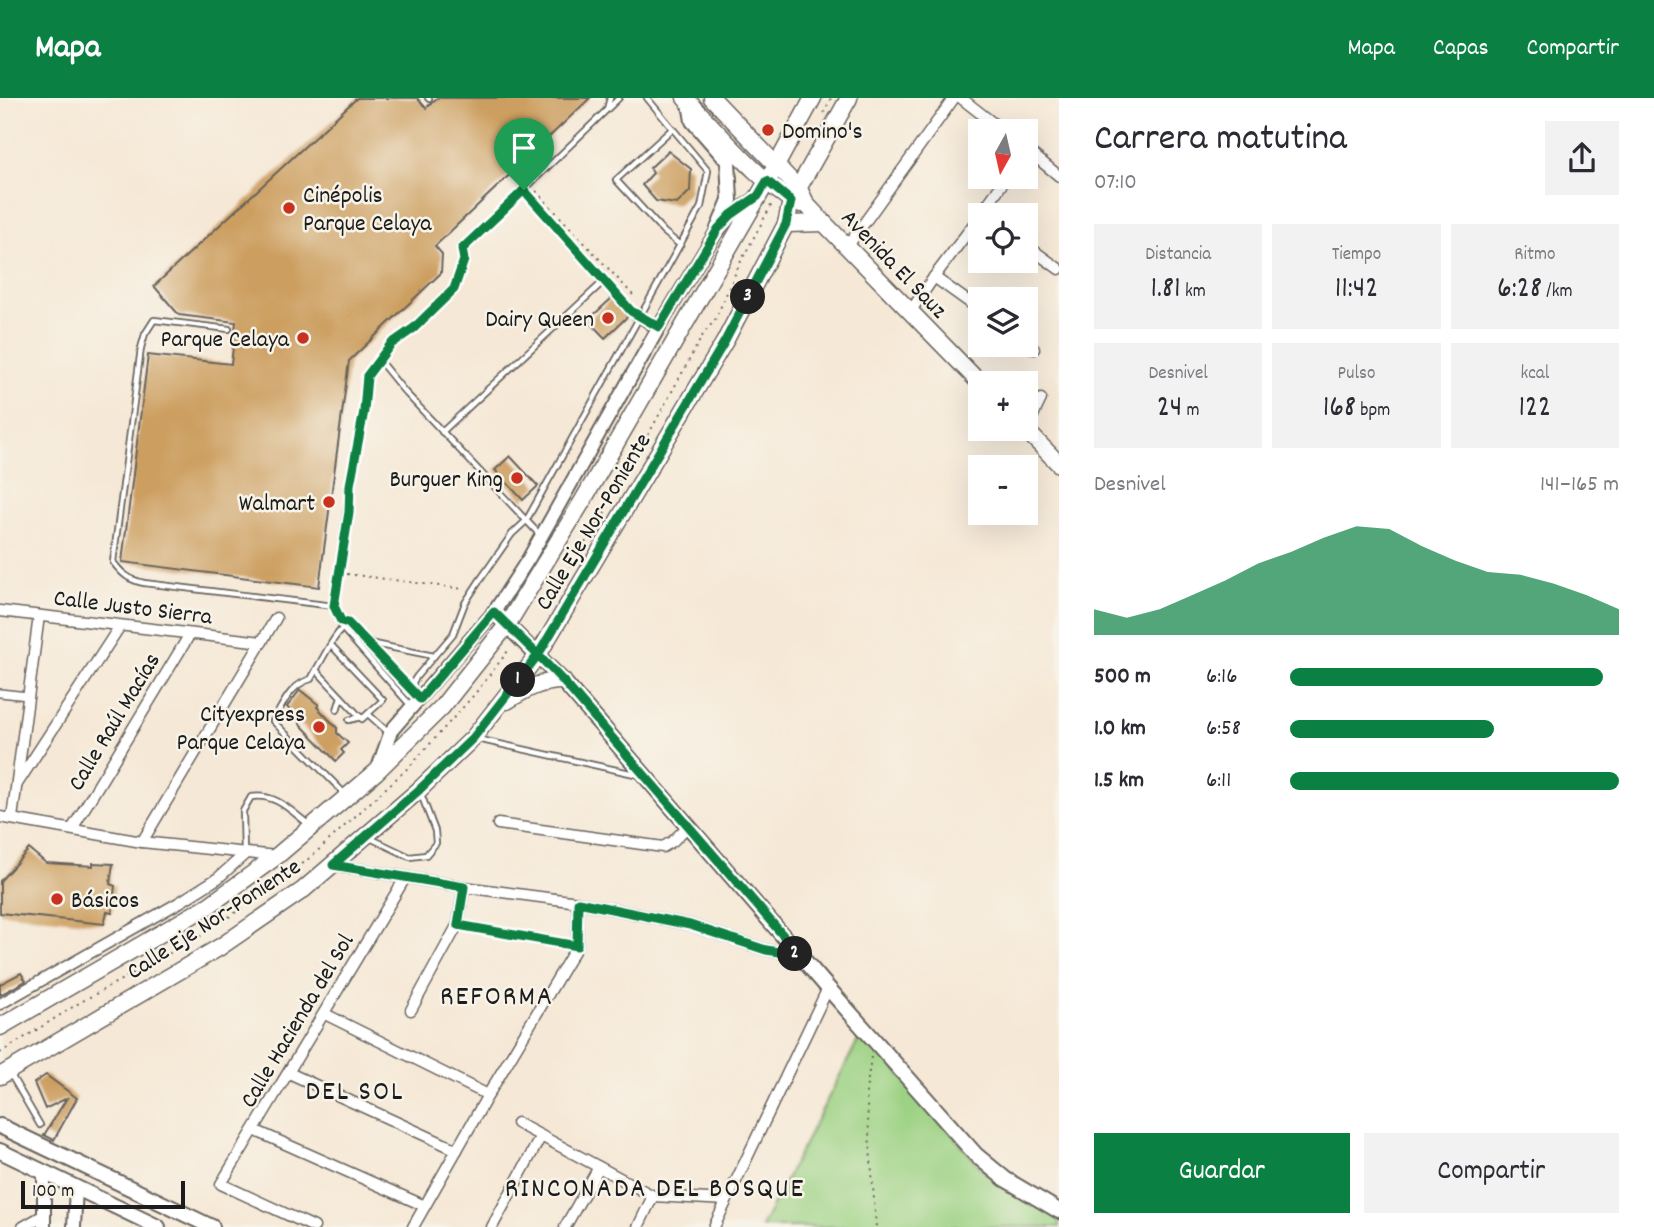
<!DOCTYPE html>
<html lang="es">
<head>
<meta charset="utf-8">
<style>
  :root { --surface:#fff; --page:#f2f2f3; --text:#2b2b33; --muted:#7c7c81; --accent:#0b8043 }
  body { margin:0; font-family:Dekko,sans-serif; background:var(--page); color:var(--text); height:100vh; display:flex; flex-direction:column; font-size:26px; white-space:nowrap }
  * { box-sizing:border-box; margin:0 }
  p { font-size:23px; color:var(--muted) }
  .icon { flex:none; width:38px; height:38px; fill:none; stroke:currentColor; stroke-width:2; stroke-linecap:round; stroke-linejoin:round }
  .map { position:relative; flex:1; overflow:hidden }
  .drawer { display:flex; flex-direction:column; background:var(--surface); width:595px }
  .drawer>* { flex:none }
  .needle { width:46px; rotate:188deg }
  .buttons { position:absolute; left:968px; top:21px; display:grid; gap:14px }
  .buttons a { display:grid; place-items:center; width:70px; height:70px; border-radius:0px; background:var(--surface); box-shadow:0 7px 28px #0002; font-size:35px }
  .scale { position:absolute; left:21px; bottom:18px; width:164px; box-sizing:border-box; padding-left:7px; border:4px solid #1c1c1c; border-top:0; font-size:19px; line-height:24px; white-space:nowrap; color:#1c1c1c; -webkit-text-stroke:5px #f7f3e8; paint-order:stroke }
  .pin { position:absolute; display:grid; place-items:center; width:60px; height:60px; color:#fff; margin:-72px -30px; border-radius:50% 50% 50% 0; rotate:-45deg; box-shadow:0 0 7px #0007 }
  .pin .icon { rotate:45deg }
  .km { position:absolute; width:35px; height:35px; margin:-18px; border-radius:50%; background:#222; color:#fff; font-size:19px; line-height:35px; text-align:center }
  .round { display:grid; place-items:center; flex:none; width:74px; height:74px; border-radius:0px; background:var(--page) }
  .overview { display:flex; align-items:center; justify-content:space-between; height:119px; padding:0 35px }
  h1 { font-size:38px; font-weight:600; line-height:52px }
  .figures { display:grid; grid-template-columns:repeat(3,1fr); gap:10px; height:119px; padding:7px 35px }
  .figures div { display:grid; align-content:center; border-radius:0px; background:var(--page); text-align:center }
  .figures b { font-size:30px; font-weight:600 }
  .figures small { font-size:19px; font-weight:400 }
  .figures p { font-size:19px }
  .chart { height:196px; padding:14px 35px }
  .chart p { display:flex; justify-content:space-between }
  .chart svg { width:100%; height:126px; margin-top:7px; fill:var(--accent); opacity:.7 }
  .button { display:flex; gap:14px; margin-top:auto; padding:14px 35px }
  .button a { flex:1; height:80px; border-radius:0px; background:var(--accent); color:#fff; font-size:28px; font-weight:600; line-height:80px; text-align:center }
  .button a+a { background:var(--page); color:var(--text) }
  ul { padding:0 35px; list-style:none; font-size:23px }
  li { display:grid; grid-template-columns:112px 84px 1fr; align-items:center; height:52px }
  li i { height:18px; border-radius:9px; background:var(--accent) }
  header { display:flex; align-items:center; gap:42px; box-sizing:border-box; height:98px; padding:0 35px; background:var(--accent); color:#fff }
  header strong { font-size:33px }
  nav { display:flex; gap:38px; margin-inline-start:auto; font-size:24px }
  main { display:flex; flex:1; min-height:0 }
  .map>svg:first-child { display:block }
  .green { fill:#9cd283; stroke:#5c7750; stroke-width:2 }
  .building { fill:#cc9e5f }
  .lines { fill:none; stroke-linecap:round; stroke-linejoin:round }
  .service-casing { stroke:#68635d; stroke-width:8 }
  .pedestrian-casing { stroke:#68635d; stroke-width:10 }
  .minor-casing { stroke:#68635d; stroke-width:13 }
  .tertiary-casing { stroke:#68635d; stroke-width:16 }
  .secondary-casing { stroke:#68635d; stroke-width:18 }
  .primary-casing { stroke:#68635d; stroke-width:19 }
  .path { stroke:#68635d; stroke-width:2; stroke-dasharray:2 5; stroke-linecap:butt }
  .service { stroke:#fff; stroke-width:4.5 }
  .pedestrian { stroke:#fff; stroke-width:7 }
  .minor { stroke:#fff; stroke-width:10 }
  .tertiary { stroke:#fff; stroke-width:12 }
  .secondary { stroke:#fff; stroke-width:14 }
  .primary { stroke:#fff; stroke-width:16 }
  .route-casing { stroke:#fff; stroke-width:14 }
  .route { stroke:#0b8043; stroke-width:9 }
  .poi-dot { fill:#c8321e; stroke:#f7f3e8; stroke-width:2.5 }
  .labels { text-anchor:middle; stroke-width:5; stroke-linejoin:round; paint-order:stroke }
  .poi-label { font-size:24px; fill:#1c1c1c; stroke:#f7f3e8; text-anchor:end }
  .street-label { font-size:24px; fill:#1c1c1c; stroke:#f7f3e8 }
  .quarter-label { font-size:28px; letter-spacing:2px; fill:#1c1c1c; stroke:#f7f3e8 }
</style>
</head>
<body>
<header>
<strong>Mapa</strong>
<nav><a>Mapa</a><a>Capas</a><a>Compartir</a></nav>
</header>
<main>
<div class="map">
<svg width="1059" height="1129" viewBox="0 0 1059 1129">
  <rect width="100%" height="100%" fill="#f7f3e8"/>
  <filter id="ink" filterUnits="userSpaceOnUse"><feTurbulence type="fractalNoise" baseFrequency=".0143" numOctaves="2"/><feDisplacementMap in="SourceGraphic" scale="14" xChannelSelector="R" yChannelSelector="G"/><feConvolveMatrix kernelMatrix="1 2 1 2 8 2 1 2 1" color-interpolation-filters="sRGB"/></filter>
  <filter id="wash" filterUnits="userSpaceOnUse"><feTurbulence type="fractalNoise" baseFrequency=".00686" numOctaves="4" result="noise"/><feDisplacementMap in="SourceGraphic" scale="28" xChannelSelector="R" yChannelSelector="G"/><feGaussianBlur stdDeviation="1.57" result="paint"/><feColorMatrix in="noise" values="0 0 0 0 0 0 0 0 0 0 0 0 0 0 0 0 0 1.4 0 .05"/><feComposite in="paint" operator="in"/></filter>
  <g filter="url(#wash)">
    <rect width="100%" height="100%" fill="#f6e8d6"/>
    <path class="green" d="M863,933L984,1073L1059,1117V1129H761Z"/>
    <g id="blocks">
      <g class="building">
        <path d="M357,0H417L426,10L437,0H590L435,148L442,156L441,175L349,263L319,489L122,464L148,257L231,266L236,224L179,217L154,188Z"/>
        <path d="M668,53L691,71L690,93L677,106L656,103L642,87L653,75L650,70Z"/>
        <path d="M612,200L628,218L605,240L588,222Z"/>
        <path d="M510,358L538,388L523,402L495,372Z"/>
        <path d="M300,592L319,607L317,609L337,630V635L348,645L341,652L344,655L336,663L300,626V624L287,609Z"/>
        <path d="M29,751L46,765L93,768V765L113,766L110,786L115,788L112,815L107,814L104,826L0,815V783Z"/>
        <path d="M21,875L26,883L0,897V886Z"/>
        <path d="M46,977L77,1000L54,1042L44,1037L67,1000L45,1011L34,985Z"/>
      </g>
    </g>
  </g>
  <g filter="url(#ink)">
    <use href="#blocks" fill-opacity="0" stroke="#68635d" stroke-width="2"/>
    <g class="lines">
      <g class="service-casing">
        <g id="service">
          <path d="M428,0L429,1"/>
          <path d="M607,11L610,0"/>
          <path d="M671,32L616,82L664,134L680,147"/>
          <path d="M524,92L619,0"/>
          <path d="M631,213L657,228"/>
          <path d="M229,231L154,222L145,236L141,250L113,464C122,476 129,482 144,485L334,508"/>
          <path d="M378,261C404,232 473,197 462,151L524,92L634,218L654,232"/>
          <path d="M442,334L604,183"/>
          <path d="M348,526L414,595"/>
          <path d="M364,544L434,558"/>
          <path d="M331,547L383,602L362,621L316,572C325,557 334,536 348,525"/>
          <path d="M316,572L311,581C290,587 284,605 273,623L344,695"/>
          <path d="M413,595V584L417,578L453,536L465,505L480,482L512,436L526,423L701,109L708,73L647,0"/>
          <path d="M412,609L342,530L334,508L350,387L364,313L367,278L378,261L404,293L540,437"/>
          <path d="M337,612L341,599"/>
          <path d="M368,616L389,635"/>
          <path d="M349,622L361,619"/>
          <path d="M477,641L639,677"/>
          <path d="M370,740L410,759L426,757L436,745L435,733L421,696"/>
          <path d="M244,755L243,713L251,699C275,695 290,712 308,726"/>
          <path d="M11,977L40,1027"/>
        </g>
      </g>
      <g class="pedestrian-casing">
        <g id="pedestrian">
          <path d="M0,595L28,598"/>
          <path d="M458,826L577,848"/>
        </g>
      </g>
      <g class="minor-casing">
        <g id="minor">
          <path d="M961,0L1003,33"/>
          <path d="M1026,51L1059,78"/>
          <path d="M980,117L1007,79"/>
          <path d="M1026,147L1059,171"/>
          <path d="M847,149L954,0"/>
          <path d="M934,179L980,212"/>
          <path d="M910,214L934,179L980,118"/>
          <path d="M1026,245L1034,251"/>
          <path d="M1026,332L1041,301"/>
          <path d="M0,513L262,544"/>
          <path d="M17,686L120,528"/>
          <path d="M0,719L142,744L276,758"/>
          <path d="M12,720L39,518"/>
          <path d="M498,726L663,749L673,743L689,727"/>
          <path d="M72,731L190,536"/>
          <path d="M142,744L276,520"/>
          <path d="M333,767L464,789L578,804L690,827L766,852L799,857"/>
          <path d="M0,906L180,804L218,780L244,757"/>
          <path d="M411,912L458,826L464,789"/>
          <path d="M325,916L488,997"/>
          <path d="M289,975L457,1052"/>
          <path d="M517,1025L653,1098L727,1102"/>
          <path d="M254,1032L425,1108"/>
          <path d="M23,1129L44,1117"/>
          <path d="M314,1129L221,1086L405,780"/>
          <path d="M413,1129L488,997L577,848L578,804"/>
          <path d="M492,1129L541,1038"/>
          <path d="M565,1129L599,1069"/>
          <path d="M638,1129L653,1098"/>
          <path d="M714,1129L828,890"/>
        </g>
      </g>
      <g class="tertiary-casing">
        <g id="tertiary">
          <path d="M378,670L391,633L494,514L529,460L659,229L718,131L731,117L758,99"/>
          <path d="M44,1074V1129"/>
          <path d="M74,1129L76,1089"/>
        </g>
      </g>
      <g class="secondary-casing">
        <g id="secondary">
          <path d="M690,5L693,23L728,63L730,102L718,131"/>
          <path d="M494,514L563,583L828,890L976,1057L1005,1081L1059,1113"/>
          <path d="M0,1028L212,1129"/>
          <path d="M0,1053L158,1129"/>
        </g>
      </g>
      <g class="primary-casing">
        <g id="primary">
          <path d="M685,0C709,24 772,98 801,106"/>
          <path d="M712,0L799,91L807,107L824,125L980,285"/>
          <path d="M786,126L824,125"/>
          <path d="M1025,331L1059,366"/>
          <path d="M507,603C526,591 540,583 563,583"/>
          <path d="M0,929L208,808L277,758L376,674L442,609L507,527L582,404L776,68L813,0"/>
          <path d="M0,978L220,849L303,792L419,692L473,640L538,557L725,243L786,126L791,103L849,0"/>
        </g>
      </g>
      <g class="path">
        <path d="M824,15L831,0"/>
        <path d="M536,93L633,197"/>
        <path d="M347,476L463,491"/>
        <path d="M551,498L607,411L611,394L636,359L704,235L715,222L739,167L773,104"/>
        <path d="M0,955L79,905L199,839L275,788L312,758L411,667L474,597L508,553"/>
        <path d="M871,959L866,994L876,1129"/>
      </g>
      <use href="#service" class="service"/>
      <use href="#pedestrian" class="pedestrian"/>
      <use href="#minor" class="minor"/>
      <use href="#tertiary" class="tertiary"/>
      <use href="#secondary" class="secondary"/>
      <use href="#primary" class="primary"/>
    </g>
  </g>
  <g class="lines" filter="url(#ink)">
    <g class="route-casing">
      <path id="route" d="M524,92L462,151L464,162L454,191L414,230L391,246L367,278L364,313L350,387L349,414L334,508L341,523L348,525L420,601L494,514L538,557L473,640L419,692L333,767L464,789L458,827L577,848L578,804L690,827L766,852L800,857L563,583L538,557L725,243L786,126L791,103L767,83L758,98L731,117L718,131L659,229L631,213L524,92"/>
    </g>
    <use href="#route" class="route"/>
  </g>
  <g class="poi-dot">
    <circle cx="768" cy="32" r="7"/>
    <circle cx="289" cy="110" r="7"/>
    <circle cx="608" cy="220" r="7"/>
    <circle cx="303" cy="240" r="7"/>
    <circle cx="517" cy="380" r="7"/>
    <circle cx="329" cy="404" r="7"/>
    <circle cx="319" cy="629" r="7"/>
    <circle cx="57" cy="801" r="7"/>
  </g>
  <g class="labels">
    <g class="poi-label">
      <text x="782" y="40" text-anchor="start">Domino's</text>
      <text x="303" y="104" text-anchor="start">Cinépolis<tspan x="303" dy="28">Parque Celaya</tspan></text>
      <text x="594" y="228">Dairy Queen</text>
      <text x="289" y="248">Parque Celaya</text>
      <text x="503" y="388">Burguer King</text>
      <text x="315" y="412">Walmart</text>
      <text x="305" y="623">Cityexpress<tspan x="305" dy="28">Parque Celaya</tspan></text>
      <text x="71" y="809" text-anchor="start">Básicos</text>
    </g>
    <g class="street-label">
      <text transform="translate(895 165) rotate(46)" y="8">Avenida El Sauz</text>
      <text transform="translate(592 423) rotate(-59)" y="8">Calle Eje Nor-Poniente</text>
      <text transform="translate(133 508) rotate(7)" y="8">Calle Justo Sierra</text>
      <text transform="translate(113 623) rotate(-59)" y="8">Calle Raúl Macías</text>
      <text transform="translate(213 820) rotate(-33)" y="8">Calle Eje Nor-Poniente</text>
      <text transform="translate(296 922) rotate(-59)" y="8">Calle Hacienda del Sol</text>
    </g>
    <g class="quarter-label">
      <text x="497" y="906">REFORMA</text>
      <text x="355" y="1001">DEL SOL</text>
      <text x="655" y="1098">RINCONADA DEL BOSQUE</text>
    </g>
  </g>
</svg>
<div class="buttons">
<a><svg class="needle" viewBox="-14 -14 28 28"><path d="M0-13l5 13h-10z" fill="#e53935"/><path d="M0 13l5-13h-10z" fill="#7c7c81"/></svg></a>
<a><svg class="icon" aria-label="locate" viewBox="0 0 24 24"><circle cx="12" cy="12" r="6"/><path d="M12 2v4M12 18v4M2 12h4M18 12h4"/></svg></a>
<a><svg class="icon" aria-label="layers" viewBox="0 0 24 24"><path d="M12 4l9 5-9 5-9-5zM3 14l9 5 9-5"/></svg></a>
<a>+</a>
<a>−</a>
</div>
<div class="scale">100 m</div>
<div class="pin" style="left:524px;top:92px;background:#1e9e55"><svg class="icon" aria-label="arrive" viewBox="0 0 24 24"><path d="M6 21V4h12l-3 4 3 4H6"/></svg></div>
<b class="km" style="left:518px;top:582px">1</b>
<b class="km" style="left:795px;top:856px">2</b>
<b class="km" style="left:748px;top:199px">3</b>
</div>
<section class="drawer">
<div class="overview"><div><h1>Carrera matutina</h1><p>07:10</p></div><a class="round"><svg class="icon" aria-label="share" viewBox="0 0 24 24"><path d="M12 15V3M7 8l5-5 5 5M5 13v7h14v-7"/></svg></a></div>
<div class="figures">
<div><p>Distancia</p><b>1.81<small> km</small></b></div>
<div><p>Tiempo</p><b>11:42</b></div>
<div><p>Ritmo</p><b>6:28<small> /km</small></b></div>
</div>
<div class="figures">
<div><p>Desnivel</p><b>24<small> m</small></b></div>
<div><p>Pulso</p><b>168<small> bpm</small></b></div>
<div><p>kcal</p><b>122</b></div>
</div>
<div class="chart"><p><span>Desnivel</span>141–165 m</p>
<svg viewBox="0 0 160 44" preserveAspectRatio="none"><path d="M0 44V35L10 38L20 35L30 30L40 25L50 19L60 15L70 10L80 6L90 7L100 13L110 18L120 22L130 23L140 26L150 30L160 35V44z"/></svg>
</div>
<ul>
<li><b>500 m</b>6:16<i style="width:95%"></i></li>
<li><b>1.0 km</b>6:58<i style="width:62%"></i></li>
<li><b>1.5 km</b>6:11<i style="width:100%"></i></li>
</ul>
<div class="button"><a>Guardar</a><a>Compartir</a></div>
</section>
</main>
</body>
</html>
